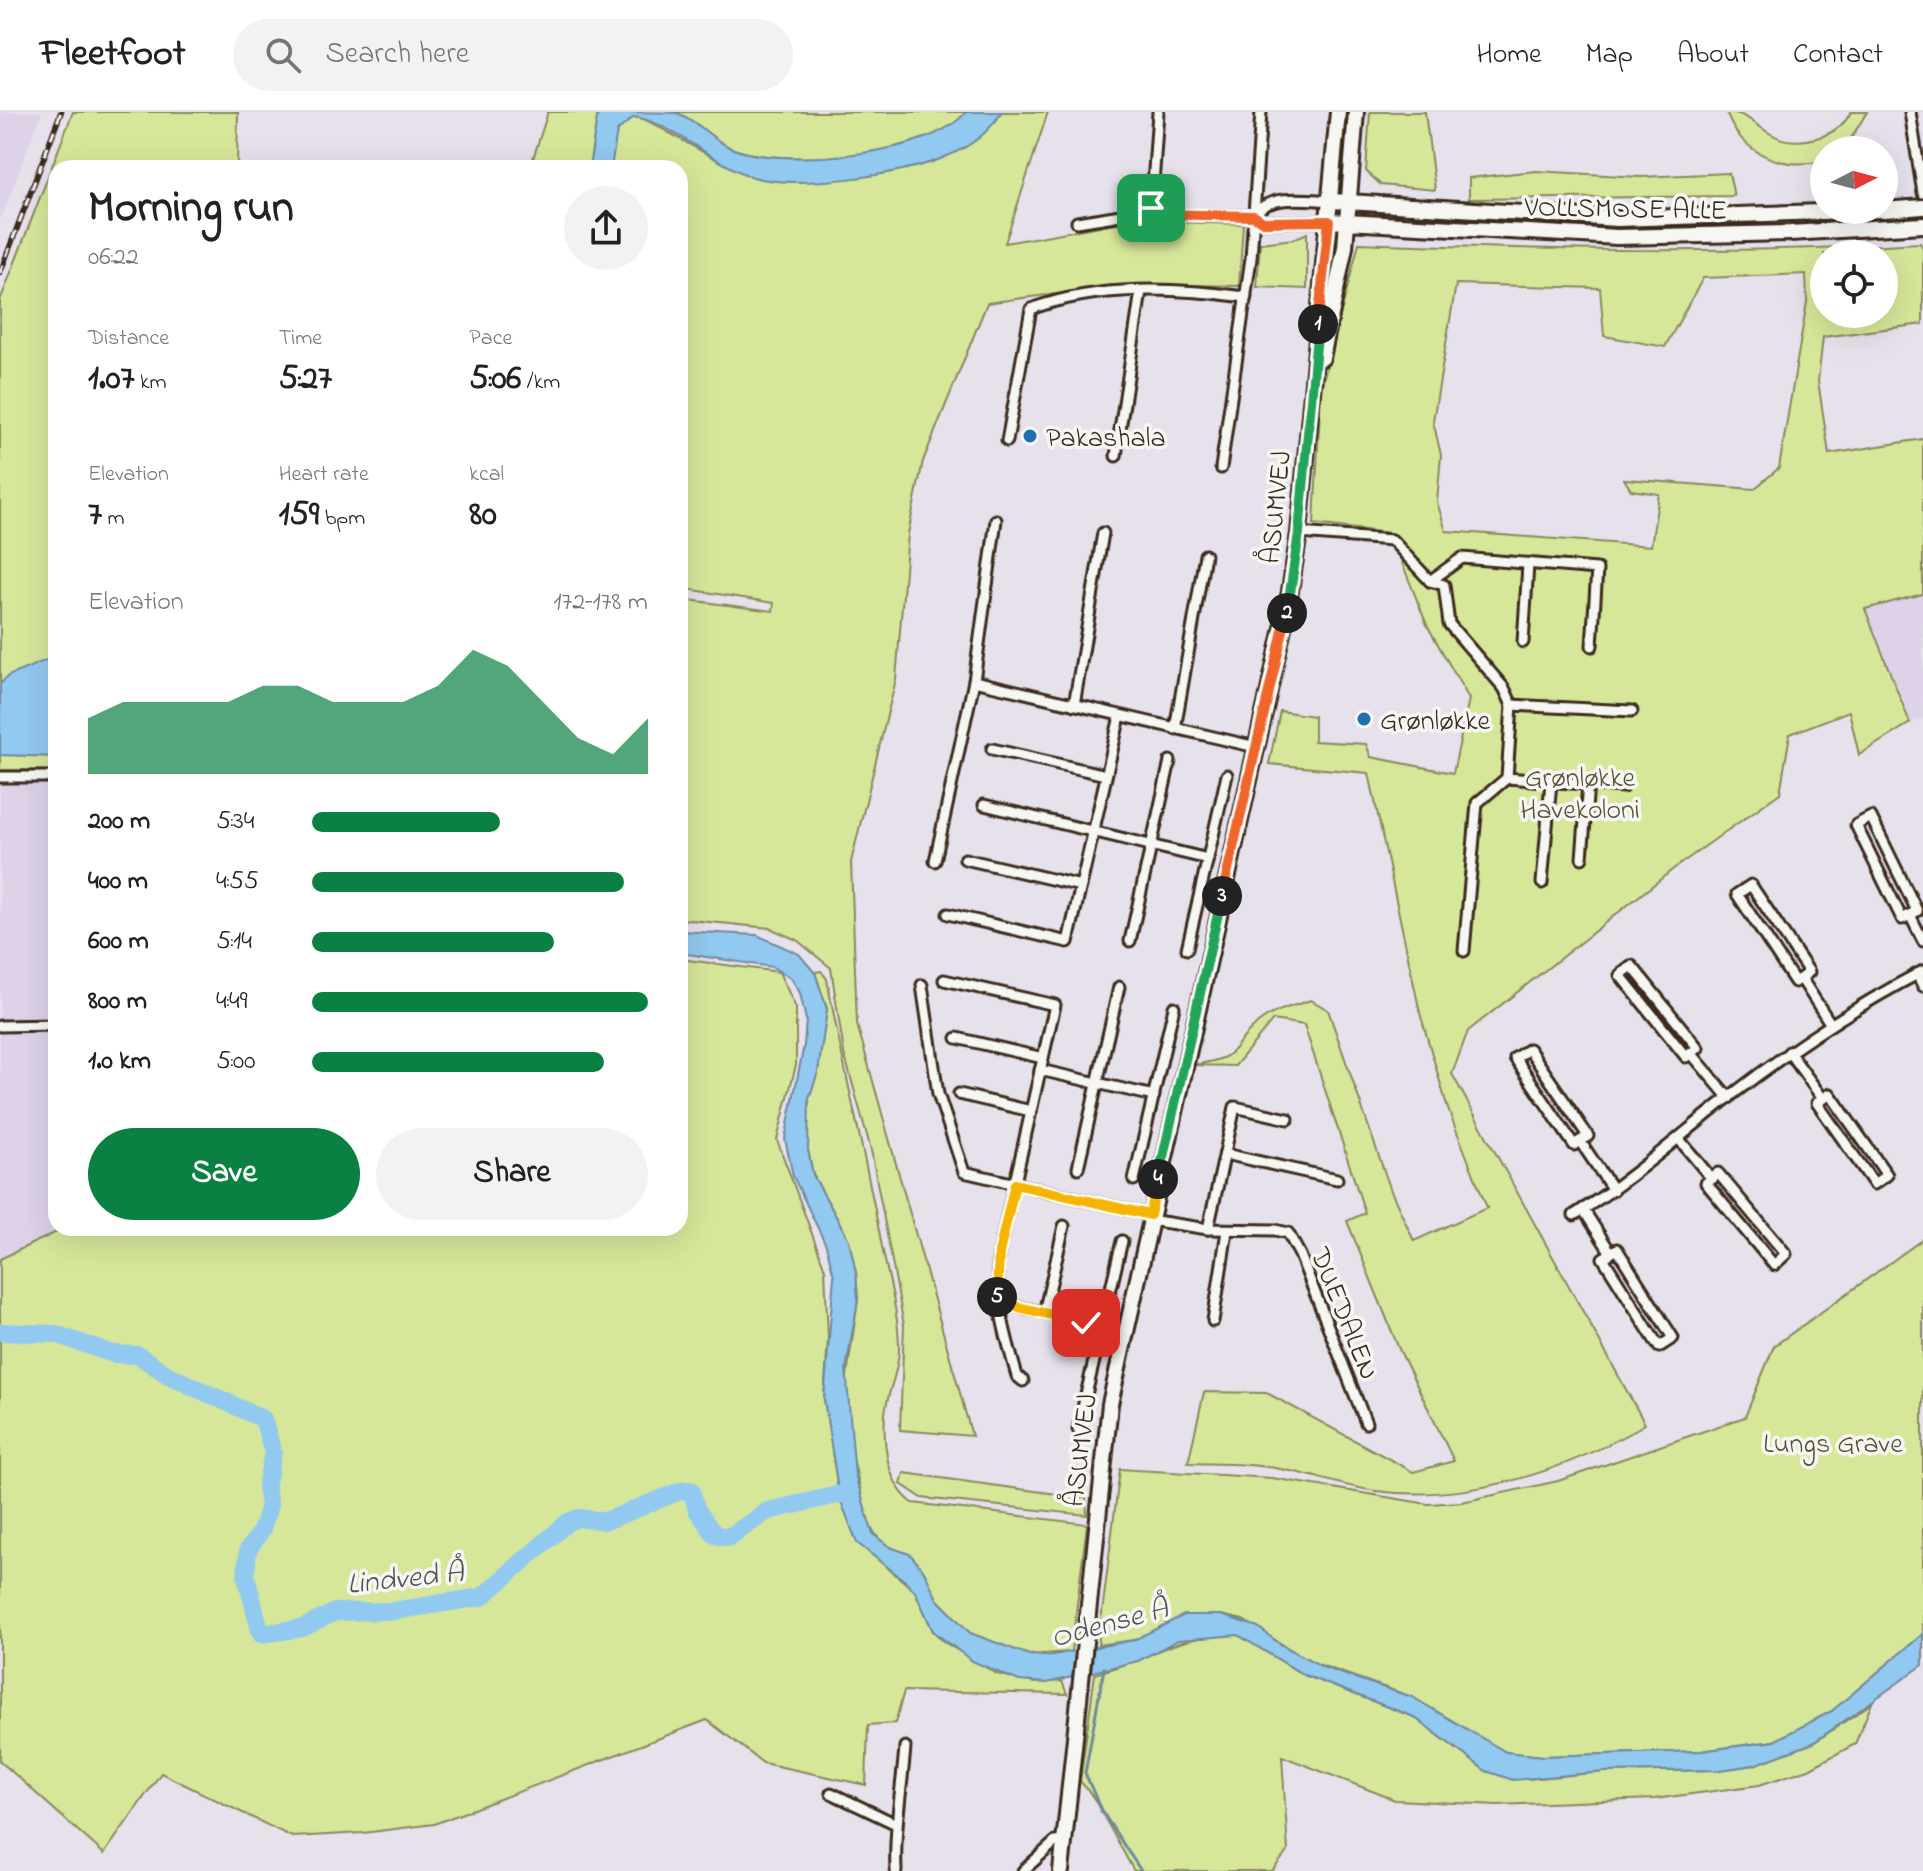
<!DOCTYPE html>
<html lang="en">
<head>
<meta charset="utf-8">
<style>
  :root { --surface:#fff; --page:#f2f2f2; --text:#222; --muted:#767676; --line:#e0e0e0; --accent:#0b8043 }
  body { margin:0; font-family:"Indie Flower",sans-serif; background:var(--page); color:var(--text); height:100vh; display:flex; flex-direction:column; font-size:30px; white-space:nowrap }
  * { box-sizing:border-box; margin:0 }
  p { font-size:26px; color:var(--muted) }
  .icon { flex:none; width:44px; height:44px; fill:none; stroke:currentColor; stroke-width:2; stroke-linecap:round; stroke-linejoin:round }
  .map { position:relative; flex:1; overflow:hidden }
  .side { position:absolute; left:48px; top:48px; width:640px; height:1076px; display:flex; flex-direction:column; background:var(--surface); border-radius:24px; box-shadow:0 8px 32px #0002 }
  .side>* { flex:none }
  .needle { width:52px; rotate:84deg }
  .tools { position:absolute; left:1810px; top:24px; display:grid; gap:16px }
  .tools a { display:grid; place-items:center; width:88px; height:88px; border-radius:50%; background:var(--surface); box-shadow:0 8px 32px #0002; font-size:40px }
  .pin { position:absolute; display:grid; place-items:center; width:68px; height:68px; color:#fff; margin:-34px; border-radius:16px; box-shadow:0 4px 12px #0006 }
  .km { position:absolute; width:40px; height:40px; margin:-20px; border-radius:50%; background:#222; color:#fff; font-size:22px; line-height:40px; text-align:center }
  .round { display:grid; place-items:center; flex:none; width:84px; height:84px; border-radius:42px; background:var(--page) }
  .overview { display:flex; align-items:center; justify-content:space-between; height:136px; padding:0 40px }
  h1 { font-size:44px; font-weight:800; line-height:60px }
  .metrics { display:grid; grid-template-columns:repeat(3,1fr); gap:12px; height:136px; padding:8px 40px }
  .metrics div { display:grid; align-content:center }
  .metrics b { font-size:34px; font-weight:800 }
  .metrics small { font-size:22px; font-weight:400 }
  .metrics p { font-size:22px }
  .chart { height:224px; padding:16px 40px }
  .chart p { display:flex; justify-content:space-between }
  .chart svg { width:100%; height:144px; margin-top:8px; fill:var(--accent); opacity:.7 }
  .action { display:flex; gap:16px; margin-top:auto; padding:16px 40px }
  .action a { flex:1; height:92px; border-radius:48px; background:var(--accent); color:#fff; font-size:32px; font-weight:800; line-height:92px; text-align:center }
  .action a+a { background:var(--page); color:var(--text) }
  ul { padding:0 40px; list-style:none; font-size:26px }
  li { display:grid; grid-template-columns:128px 96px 1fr; align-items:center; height:60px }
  li i { height:20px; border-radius:10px; background:var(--accent) }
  header { display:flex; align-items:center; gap:48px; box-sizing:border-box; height:112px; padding:0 40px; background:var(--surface); border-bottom:2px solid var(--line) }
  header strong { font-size:38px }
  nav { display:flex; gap:44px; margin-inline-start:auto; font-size:28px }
  .search { width:560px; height:72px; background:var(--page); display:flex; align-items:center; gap:20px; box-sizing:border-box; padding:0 28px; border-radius:44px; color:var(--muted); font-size:30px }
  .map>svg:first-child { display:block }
  .built { fill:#ddd2e8 }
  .green { fill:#d6e79a; stroke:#88885c; stroke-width:2; fill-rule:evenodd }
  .water { fill:#92c9f0; stroke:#6f899c; stroke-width:2 }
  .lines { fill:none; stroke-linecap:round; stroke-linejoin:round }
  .stream { stroke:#6f899c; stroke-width:3 }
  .river { stroke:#92c9f0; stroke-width:18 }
  .street-casing { stroke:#3b2a1e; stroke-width:15 }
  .secondary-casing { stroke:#3b2a1e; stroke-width:20 }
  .street { stroke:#f6f6f2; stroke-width:9 }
  .secondary { stroke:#f6f6f2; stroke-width:14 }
  .rail-casing { stroke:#3b2a1e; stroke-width:6 }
  .rail { stroke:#f6f6f2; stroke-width:3; stroke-dasharray:9; stroke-linecap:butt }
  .split-1-casing { stroke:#fff; stroke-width:16 }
  .split-2-casing { stroke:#fff; stroke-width:16 }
  .split-3-casing { stroke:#fff; stroke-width:16 }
  .split-4-casing { stroke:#fff; stroke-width:16 }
  .split-5-casing { stroke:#fff; stroke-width:16 }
  .split-6-casing { stroke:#fff; stroke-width:16 }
  .split-1 { stroke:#f0652b; stroke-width:10 }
  .split-2 { stroke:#22a559; stroke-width:10 }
  .split-3 { stroke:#f0652b; stroke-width:10 }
  .split-4 { stroke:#22a559; stroke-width:10 }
  .split-5 { stroke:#f5b400; stroke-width:10 }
  .split-6 { stroke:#f5b400; stroke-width:10 }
  .poi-dot { fill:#1f6fb2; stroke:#f6f6f2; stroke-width:3 }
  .labels { text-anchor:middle; stroke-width:7; stroke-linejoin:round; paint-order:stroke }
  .street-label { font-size:28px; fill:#3b2a1e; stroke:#f6f6f2 }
  .poi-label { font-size:28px; fill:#3b2a1e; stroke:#f6f6f2; text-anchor:start }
  .park-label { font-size:28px; fill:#5a5037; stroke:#f6f6f2 }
  .water-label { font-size:30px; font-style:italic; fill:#515252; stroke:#f6f6f2 }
</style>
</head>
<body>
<header>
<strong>Fleetfoot</strong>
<div class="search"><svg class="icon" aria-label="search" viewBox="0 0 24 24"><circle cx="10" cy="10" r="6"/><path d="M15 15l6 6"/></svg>Search here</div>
<nav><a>Home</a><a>Map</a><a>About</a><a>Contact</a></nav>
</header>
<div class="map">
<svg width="1923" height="1759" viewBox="0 0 1923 1759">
  <rect width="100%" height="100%" fill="#e7e1ec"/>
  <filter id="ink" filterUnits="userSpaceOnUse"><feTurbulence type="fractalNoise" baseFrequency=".0125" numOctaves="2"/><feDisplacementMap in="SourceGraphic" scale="16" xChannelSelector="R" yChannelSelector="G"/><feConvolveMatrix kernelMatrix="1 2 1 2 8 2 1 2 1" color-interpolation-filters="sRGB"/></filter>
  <g filter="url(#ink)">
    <g class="built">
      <path d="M0,0H42L0,109Z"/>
      <path d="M1923,482V606L1910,611L1865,497Z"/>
      <path d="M0,660H56V1116H65L0,1147Z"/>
    </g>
    <g class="green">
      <path d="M73,0H238L237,56H56V563L0,607V189Z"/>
      <path d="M548,0H598L589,56H530Z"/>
      <path d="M676,0H966C931,44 791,54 740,39C717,33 695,13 676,0Z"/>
      <path d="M1001,0H1048L1005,131L1128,109L1243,112L1239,174C1150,171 1075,178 987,191L923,349L908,422L896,567L851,750L857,912L972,1324L900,1318L904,1213L871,1038L844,941L831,856L797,828L770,816L680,807V487L773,499L774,491L680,476V56H611C610,36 614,14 634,5L644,7C674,22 729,58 759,66C819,82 934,31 995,11Z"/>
      <path d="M1370,0H1425L1435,78L1381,73L1366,59Z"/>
      <path d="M1726,0C1761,0 1765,43 1823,24C1836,19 1845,12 1851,0H1867L1844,38H1824V49C1781,58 1741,42 1726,0Z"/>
      <path d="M1536,59L1640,65L1729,61L1734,84L1469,87V66Z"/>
      <path d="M1307,121V177L1257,175L1260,131L1294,127Z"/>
      <path d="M1359,131C1547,138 1732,143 1920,131L1923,136V212L1823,225L1818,269L1829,342L1923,327V482L1865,497L1910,611L1859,643L1849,599L1790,622L1780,681L1676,755L1468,919L1452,962L1645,1312C1568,1359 1467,1391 1376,1379C1344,1375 1312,1362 1280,1357C1251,1351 1218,1352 1188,1351L1204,1280L1267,1281L1413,1360L1454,1349L1399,1237L1347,1109L1365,1101L1304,913L1273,908L1235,954L1193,953C1243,945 1225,940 1258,911C1273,899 1292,894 1311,888L1328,898L1391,1079L1414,1129L1487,1096L1448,997L1420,901L1369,661L1269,652L1280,599L1314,604V629L1366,632L1371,645L1453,661L1469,587L1427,513L1390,421L1314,412L1321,277ZM1824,142H1884V202H1824ZM1806,162L1807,190L1779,356L1754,377L1624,367L1631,378L1659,382L1651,434L1446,419L1437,390L1441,343L1433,309L1456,172L1600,176L1604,224L1665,235L1703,166Z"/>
      <path d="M56,634V659L0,658V643Z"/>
      <path d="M680,847L779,860L796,896V953L777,1028L825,1157L828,1226L824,1287L839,1384L858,1431L915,1479L933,1519L944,1530L997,1562L1034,1571L1062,1569L1067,1582L904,1579L895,1611L868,1613L866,1673L763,1651L707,1608L434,1712L363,1721L292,1725L161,1661L104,1742L0,1649V1147L65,1116H680Z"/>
      <path d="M821,859L827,867C843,957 866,1045 882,1135C889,1168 899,1203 899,1237C899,1260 887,1280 885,1302C883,1332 887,1373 913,1391L1087,1412L1071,1540L1029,1543L970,1521L937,1487L914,1447L881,1430L868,1411L849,1329L846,1270L858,1188L856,1161L846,1122L813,1063L808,1038V989L818,960L827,897L815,860Z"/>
      <path d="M1923,1127V1522L1832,1599L1774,1629L1701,1639L1543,1644L1506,1640L1483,1630L1412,1585L1309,1549L1243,1508L1221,1503L1134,1528L1098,1533L1120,1357L1272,1366L1428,1392L1462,1390L1558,1369L1745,1305L1774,1234Z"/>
      <path d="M904,1361L1086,1386L1087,1403L922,1386L901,1372Z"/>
      <path d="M1238,1523L1304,1563L1414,1605L1486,1659L1527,1667L1604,1660L1720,1658L1754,1653L1813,1631L1872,1591L1855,1632L1809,1657L1759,1673L1654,1687L1497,1693L1395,1688L1282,1644L1288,1739L1272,1759H1134L1093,1685L1080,1669L1095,1562C1146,1548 1182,1520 1238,1523Z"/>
    </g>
    <g class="water">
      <path d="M598,0C617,0 661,0 677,1C700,9 715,32 739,39C790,54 931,44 966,0H1001C989,21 968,36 945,45C906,63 795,78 753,65C715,53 669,9 634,5L617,19L611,56H589Z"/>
      <path d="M56,544V645L0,643V572L8,564Z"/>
      <path d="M680,819L757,823L799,842L815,861L827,897L818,960L809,986L808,1038L813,1063L849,1128L856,1161L858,1188L846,1257L855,1363L873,1422L890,1435L910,1442L924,1459L937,1487L970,1521L1029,1543L1048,1544L1134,1528L1184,1503H1221L1258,1515L1280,1532L1325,1556L1412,1585L1506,1640L1543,1644L1701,1639L1774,1629L1832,1599L1923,1522V1553L1813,1631L1754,1653L1720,1658L1604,1660L1513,1668L1486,1659L1414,1605L1304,1563L1238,1523L1178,1528L1138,1549L1047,1571L1019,1569L972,1549L933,1519L915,1479L905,1469L857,1431L839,1384L824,1287L834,1164L826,1133L793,1064L785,1027L804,933L806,908L800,881L791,866L772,855L680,841Z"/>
    </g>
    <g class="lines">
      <path class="stream" d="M1104,1556L1085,1661L1101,1698L1141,1759"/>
      <path class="river" d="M0,1220L55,1222L113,1242L138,1243L168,1263L263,1307L273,1340L266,1375L269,1393L262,1417L248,1438L246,1464L261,1522L303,1516L335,1500L393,1499L482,1485L568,1410L578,1406L606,1409L683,1378H691L697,1398L715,1423L729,1425L768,1399L850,1380"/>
      <g class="street-casing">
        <g id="street">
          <path d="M1910,0L1923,81"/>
          <path d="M1151,102L1158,0"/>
          <path d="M1255,102C1270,81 1310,88 1332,89"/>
          <path d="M1077,110L1127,102L1254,104L1263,110L1329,109"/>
          <path d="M1007,329L1031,197C1098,172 1176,176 1246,185"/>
          <path d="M1116,344L1141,179"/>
          <path d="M1221,356L1251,146L1261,0"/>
          <path d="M1299,421L1392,428L1430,469L1444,473L1449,512L1504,576L1512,593L1507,666L1623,675"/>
          <path d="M1430,469L1462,446L1597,457L1592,534"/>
          <path d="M1523,530L1528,453"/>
          <path d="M974,569L1256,635"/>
          <path d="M1074,593L1103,421"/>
          <path d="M1512,593L1632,599"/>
          <path d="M1175,617L1205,443"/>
          <path d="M992,637L1106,663"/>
          <path d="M0,665H56"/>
          <path d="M984,693L1208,747"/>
          <path d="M1871,705L1917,799L1902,807L1856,713Z"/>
          <path d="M1582,746L1588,672"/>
          <path d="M965,747L1081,774"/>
          <path d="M935,749L974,569L996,408"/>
          <path d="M1542,771L1551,670"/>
          <path d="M948,802L1068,830L1120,604"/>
          <path d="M1910,803L1923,829"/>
          <path d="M1130,829L1170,649"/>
          <path d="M1187,837L1227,663"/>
          <path d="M1464,839L1477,691L1507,666"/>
          <path d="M1917,862L1923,874"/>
          <path d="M1801,866L1795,870L1737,782L1751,773L1809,860L1801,866L1830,911"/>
          <path d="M944,868L1055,893L999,1141C994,1185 1005,1222 1017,1264L1023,1269"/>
          <path d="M922,873L938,982L964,1060L1150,1103"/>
          <path d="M0,914L56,913"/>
          <path d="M957,926L1043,946"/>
          <path d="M1789,940L1823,987L1817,991L1874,1072L1887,1063L1830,982L1823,987"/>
          <path d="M1691,941L1686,945L1620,863L1632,854L1698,936L1691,941L1729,986"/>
          <path d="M1040,958L1154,984"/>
          <path d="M959,982L1031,999"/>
          <path d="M1679,1027L1712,1067L1706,1071L1774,1153L1786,1142L1718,1061L1712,1067"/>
          <path d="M1580,1029L1574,1033L1515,946L1529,937L1588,1024L1580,1029L1613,1078"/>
          <path d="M1225,1042L1337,1067"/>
          <path d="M1078,1056L1119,875"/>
          <path d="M1134,1068L1174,895"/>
          <path d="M1583,1097L1611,1141L1603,1146L1659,1235L1673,1226L1617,1137L1611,1141"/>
          <path d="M1574,1103C1630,1069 1678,1025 1729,985C1791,937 1854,895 1923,859"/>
          <path d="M1149,1108L1208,1117L1275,1118L1288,1121L1300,1143L1366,1311"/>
          <path d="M1208,1117L1235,995L1288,1007"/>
          <path d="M997,1190L1102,1214"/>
          <path d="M1044,1201L1064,1114"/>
          <path d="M1213,1209L1227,1119"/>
          <path d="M1078,1317L1122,1129"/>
          <path d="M831,1681L894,1711"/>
          <path d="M896,1759C894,1717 902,1677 905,1635"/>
          <path d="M1023,1759L1055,1730L1064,1729"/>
        </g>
      </g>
      <g class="secondary-casing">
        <g id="secondary">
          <path d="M1332,89L1617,107L1881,98"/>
          <path d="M1884,98L1923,95"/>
          <path d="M1329,109L1617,125L1790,121L1923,113"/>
          <path d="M1322,246L1345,135L1356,0"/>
          <path d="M1061,1759L1110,1292L1287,498L1299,421L1338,0"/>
        </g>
      </g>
      <use href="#street" class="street"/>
      <use href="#secondary" class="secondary"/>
      <g class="rail-casing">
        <path id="rail" d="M0,161L61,0"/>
      </g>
      <use href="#rail" class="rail"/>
    </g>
  </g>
  <g class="lines" filter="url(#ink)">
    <g class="split-1-casing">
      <path id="split-1" d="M1151,96V102L1254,104L1263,110L1329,109L1318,212"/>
    </g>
    <g class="split-2-casing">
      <path id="split-2" d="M1287,501L1299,421L1318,212"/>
    </g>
    <g class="split-3-casing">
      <path id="split-3" d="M1222,784L1287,501"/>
    </g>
    <g class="split-4-casing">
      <path id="split-4" d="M1158,1067L1222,784"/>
    </g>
    <g class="split-5-casing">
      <path id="split-5" d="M997,1185L999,1141L1015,1072L1150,1103L1158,1067"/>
    </g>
    <g class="split-6-casing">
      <path id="split-6" d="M997,1185V1190L1086,1211"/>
    </g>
    <use href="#split-1" class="split-1"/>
    <use href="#split-2" class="split-2"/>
    <use href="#split-3" class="split-3"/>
    <use href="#split-4" class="split-4"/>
    <use href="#split-5" class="split-5"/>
    <use href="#split-6" class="split-6"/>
  </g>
  <g class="poi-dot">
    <circle cx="1030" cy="324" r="8"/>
    <circle cx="1364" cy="607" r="8"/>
  </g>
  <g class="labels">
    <g class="street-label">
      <text transform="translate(1626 95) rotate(1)" y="10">VOLLSMOSE ALLE</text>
      <text transform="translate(1274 395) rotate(-84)" y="10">ÅSUMVEJ</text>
      <text transform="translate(1346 1201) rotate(68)" y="10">DUEDALEN</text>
      <text transform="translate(1079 1338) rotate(-83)" y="10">ÅSUMVEJ</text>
    </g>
    <g class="poi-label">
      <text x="1046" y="334">Pakashala</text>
      <text x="1380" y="617">Grønløkke</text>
    </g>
    <g class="park-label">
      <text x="1580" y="674">Grønløkke<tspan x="1580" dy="32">Havekoloni</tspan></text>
      <text x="1833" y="1340">Lungs Grave</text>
    </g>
    <g class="water-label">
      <text transform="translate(405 1465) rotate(-6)" y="10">Lindved Å</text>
      <text transform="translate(1109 1510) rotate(-15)" y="10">Odense Å</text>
    </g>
  </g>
</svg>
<div class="tools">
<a><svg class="needle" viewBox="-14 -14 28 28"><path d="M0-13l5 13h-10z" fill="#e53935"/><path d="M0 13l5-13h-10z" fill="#767676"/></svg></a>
<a><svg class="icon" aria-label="locate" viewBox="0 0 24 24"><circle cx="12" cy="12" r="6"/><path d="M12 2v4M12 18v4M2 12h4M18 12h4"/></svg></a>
</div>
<div class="pin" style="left:1151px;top:96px;background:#1e9e55"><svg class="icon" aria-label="arrive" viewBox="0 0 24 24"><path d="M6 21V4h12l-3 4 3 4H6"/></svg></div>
<div class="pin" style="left:1086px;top:1211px;background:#d93025"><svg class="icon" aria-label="check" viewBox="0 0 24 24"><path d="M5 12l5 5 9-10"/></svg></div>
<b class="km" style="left:1318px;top:212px">1</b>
<b class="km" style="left:1287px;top:501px">2</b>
<b class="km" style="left:1222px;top:784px">3</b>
<b class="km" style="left:1158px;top:1067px">4</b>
<b class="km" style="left:997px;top:1185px">5</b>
<section class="side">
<div class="overview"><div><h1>Morning run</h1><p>06:22</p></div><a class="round"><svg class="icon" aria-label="share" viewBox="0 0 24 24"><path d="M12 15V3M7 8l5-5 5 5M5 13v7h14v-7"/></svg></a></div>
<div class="metrics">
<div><p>Distance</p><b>1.07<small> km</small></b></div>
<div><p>Time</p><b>5:27</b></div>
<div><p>Pace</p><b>5:06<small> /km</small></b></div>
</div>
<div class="metrics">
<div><p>Elevation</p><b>7<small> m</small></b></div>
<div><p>Heart rate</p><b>159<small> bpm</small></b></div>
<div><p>kcal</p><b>80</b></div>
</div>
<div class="chart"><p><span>Elevation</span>172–178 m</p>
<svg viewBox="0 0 160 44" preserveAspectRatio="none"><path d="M0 44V27L10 22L20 22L30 22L40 22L50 17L60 17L70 22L80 22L90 22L100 17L110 6L120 11L130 22L140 33L150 38L160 27V44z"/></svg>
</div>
<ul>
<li><b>200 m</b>5:34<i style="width:56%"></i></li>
<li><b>400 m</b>4:55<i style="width:93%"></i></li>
<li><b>600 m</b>5:14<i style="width:72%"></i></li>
<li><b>800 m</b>4:49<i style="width:100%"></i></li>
<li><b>1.0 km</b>5:00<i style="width:87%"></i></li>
</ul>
<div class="action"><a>Save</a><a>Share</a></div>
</section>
</div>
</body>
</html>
